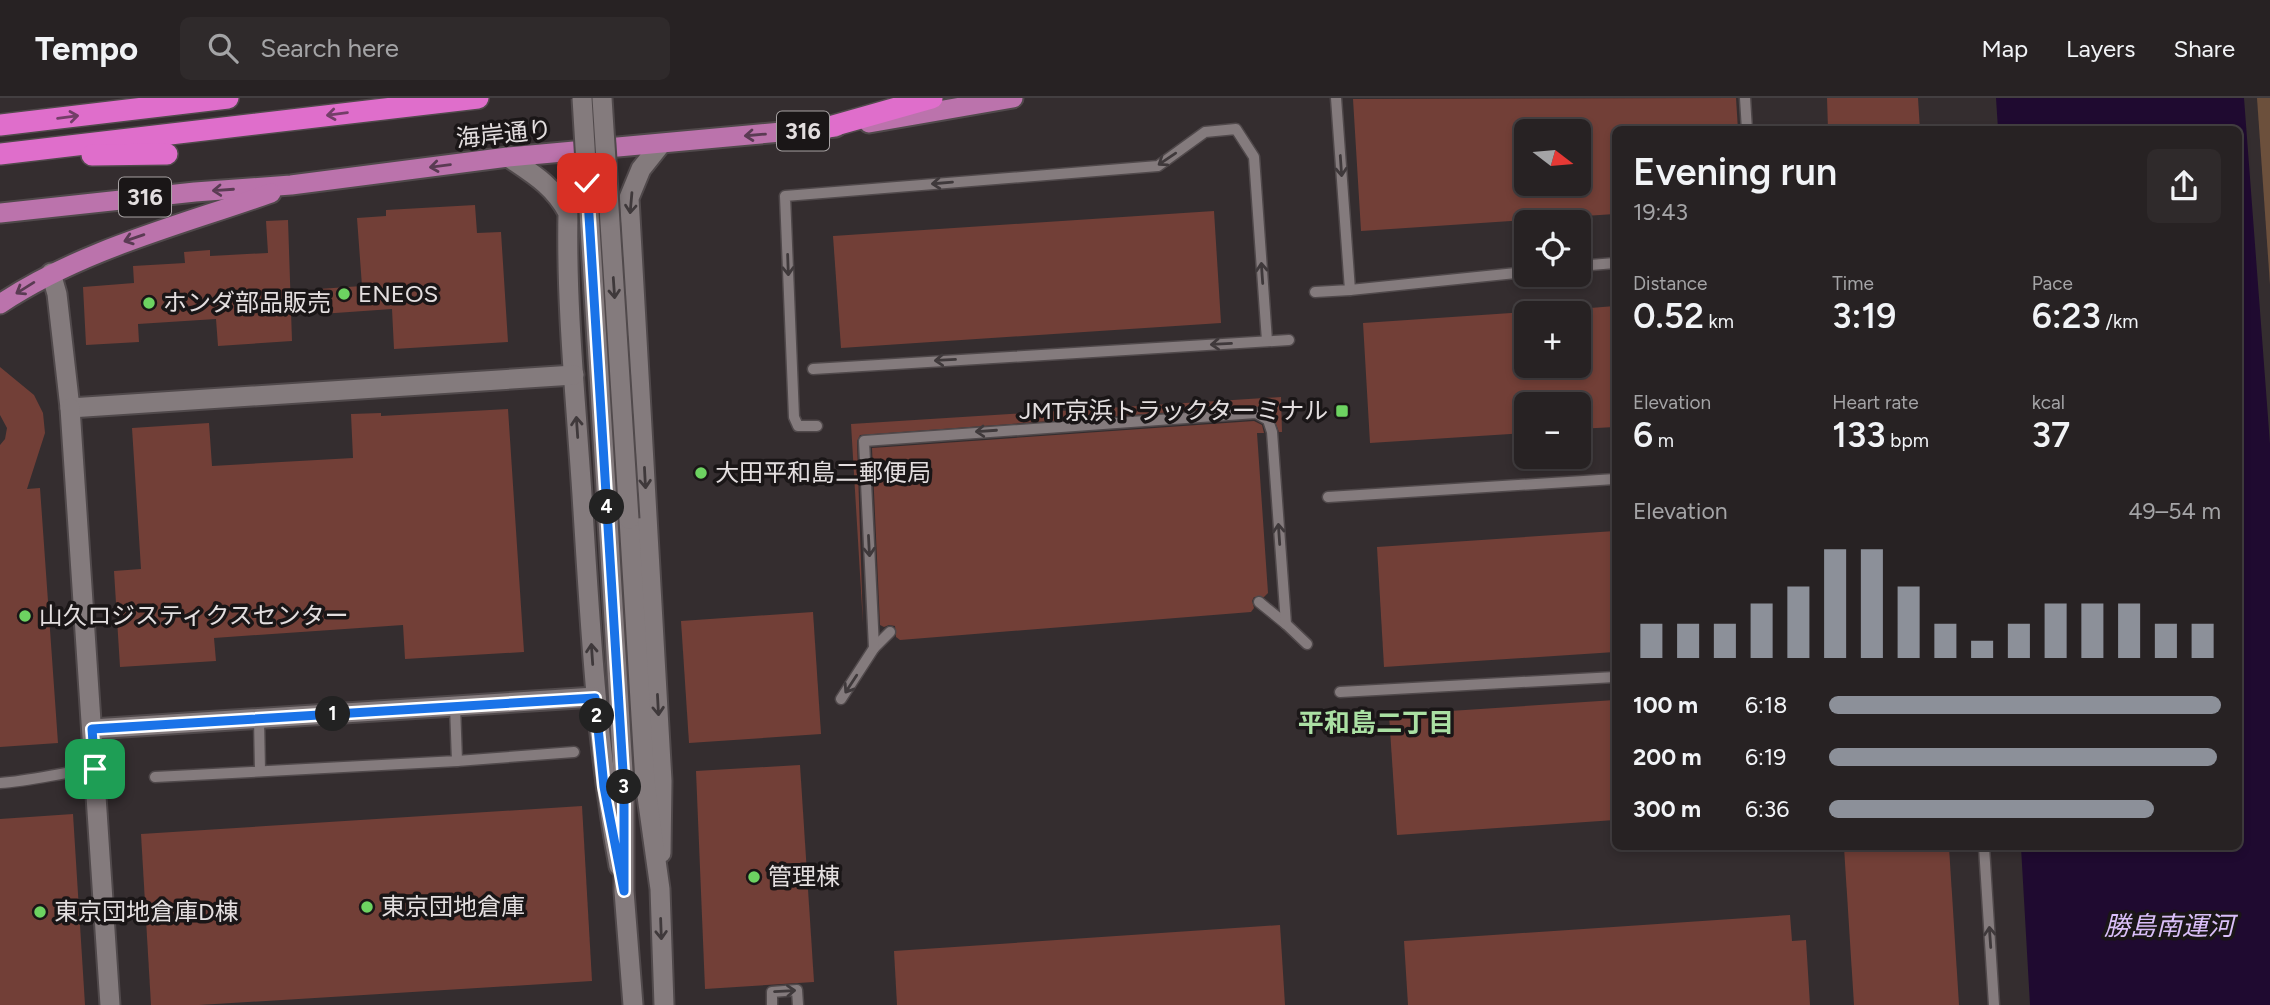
<!DOCTYPE html>
<html lang="en">
<head>
<meta charset="utf-8">
<style>
  :root { --surface:#272223; --page:#2f2a2b; --text:#f1f3f6; --muted:#a4a4a6; --line:#433f41; --accent:#8c9099 }
  body { margin:0; font-family:Figtree,"Noto Sans JP",sans-serif; background:var(--page); color:var(--text); height:100vh; display:flex; flex-direction:column; font-size:26px; white-space:nowrap }
  * { box-sizing:border-box; margin:0 }
  p { font-size:23px; color:var(--muted) }
  .icon { flex:none; width:38px; height:38px; fill:none; stroke:currentColor; stroke-width:2; stroke-linecap:round; stroke-linejoin:round }
  .map { position:relative; flex:1; overflow:hidden }
  .sheet { position:absolute; left:1612px; top:28px; width:630px; height:724px; display:flex; flex-direction:column; background:var(--surface); border-radius:10px; box-shadow:0 4px 10px #0003,0 0 0 2px var(--line) }
  .sheet>* { flex:none }
  .needle { width:46px; rotate:106deg }
  .fabs { position:absolute; left:1514px; top:21px; display:grid; gap:14px }
  .fabs a { display:grid; place-items:center; width:77px; height:77px; border-radius:10px; background:var(--surface); box-shadow:0 4px 10px #0003,0 0 0 2px var(--line); font-size:35px }
  .pin { position:absolute; display:grid; place-items:center; width:60px; height:60px; color:#fff; margin:-30px; border-radius:14px; box-shadow:0 4px 10px #0006 }
  .km { position:absolute; width:35px; height:35px; margin:-18px; border-radius:50%; background:#222; color:#fff; font-size:19px; line-height:35px; text-align:center }
  .round { display:grid; place-items:center; flex:none; width:74px; height:74px; border-radius:10px; background:var(--page) }
  .head { display:flex; align-items:center; justify-content:space-between; height:119px; padding:0 21px }
  h1 { font-size:38px; font-weight:600; line-height:52px }
  .figures { display:grid; grid-template-columns:repeat(3,1fr); gap:10px; height:119px; padding:7px 21px }
  .figures div { display:grid; align-content:center }
  .figures b { font-size:35px; font-weight:600 }
  .figures small { font-size:19px; font-weight:400 }
  .figures p { font-size:19px }
  .chart { height:196px; padding:14px 21px }
  .chart p { display:flex; justify-content:space-between }
  .chart svg { width:100%; height:126px; margin-top:7px; stroke:var(--accent); stroke-width:6 }
  ul { padding:0 21px; list-style:none; font-size:23px }
  li { display:grid; grid-template-columns:112px 84px 1fr; align-items:center; height:52px }
  li i { height:18px; border-radius:9px; background:var(--accent) }
  header { display:flex; align-items:center; gap:42px; box-sizing:border-box; height:98px; padding:0 35px; background:var(--surface); border-bottom:2px solid var(--line) }
  header strong { font-size:33px }
  nav { display:flex; gap:38px; margin-inline-start:auto; font-size:24px }
  .search { width:490px; height:63px; background:var(--page); display:flex; align-items:center; gap:18px; box-sizing:border-box; padding:0 24px; border-radius:10px; color:var(--muted); font-size:26px }
  .map>svg:first-child { display:block }
  .green { fill:#6c503c }
  .water { fill:#1f0a30 }
  .building { fill:#723f37; fill-rule:evenodd }
  .lines { fill:none; stroke-linecap:round; stroke-linejoin:round }
  .service-casing { stroke:#50494b; stroke-width:13 }
  .minor-casing { stroke:#50494b; stroke-width:23 }
  .tertiary-casing { stroke:#50494b; stroke-width:23 }
  .primary-casing { stroke:#50494b; stroke-width:23 }
  .motorway-casing { stroke:#50494b; stroke-width:24 }
  .service { stroke:#847b7d; stroke-width:10 }
  .minor { stroke:#847b7d; stroke-width:19 }
  .tertiary { stroke:#847b7d; stroke-width:19 }
  .primary { stroke:#bb73ac; stroke-width:19 }
  .motorway { stroke:#df6ecb; stroke-width:21 }
  .tertiary-bridge-casing { stroke:#50494b; stroke-width:23; stroke-linecap:butt }
  .tertiary-bridge { stroke:#847b7d; stroke-width:19 }
  .oneway { stroke:#733e68 }
  .oneway2 { stroke:#5a3b53 }
  .oneway3 { stroke:#3f393b }
  .route-casing { stroke:#fff; stroke-width:14 }
  .route { stroke:#1a73e8; stroke-width:9 }
  .poi-dot { fill:#6dd361; stroke:#1a1617; stroke-width:2.5 }
  .labels { text-anchor:middle; stroke-width:7; stroke-linejoin:round; paint-order:stroke }
  .shield { fill:#1a1617; stroke:#a7a2a3; stroke-width:2 }
  .shield-label { font-size:23px; font-weight:bold; fill:#e3dedf }
  .street-label { font-size:24px; fill:#e3dedf; stroke:#1a1617 }
  .poi-label { font-size:24px; fill:#e3dedf; stroke:#1a1617; text-anchor:start }
  .neighbourhood-label { font-size:26px; font-weight:bold; fill:#aae0a3; stroke:#1a1617 }
  .water-label { font-size:26px; font-style:italic; fill:#dabff8; stroke:#1a1617 }
</style>
</head>
<body>
<header>
<strong>Tempo</strong>
<div class="search"><svg class="icon" aria-label="search" viewBox="0 0 24 24"><circle cx="10" cy="10" r="6"/><path d="M15 15l6 6"/></svg>Search here</div>
<nav><a>Map</a><a>Layers</a><a>Share</a></nav>
</header>
<div class="map">
<svg width="2270" height="907" viewBox="0 0 2270 907">
  <rect width="100%" height="100%" fill="#342d2f"/>
  <path class="green" d="M2257,0H2270V187Z"/>
  <path class="water" d="M1996,0H2244L2270,346V907H2030L2021,749H2238V32L1998,31Z"/>
  <g class="building">
    <path d="M1736,0L1738,32H1615V116L1361,133L1353,1ZM1526,33H1578V86H1526Z"/>
    <path d="M1827,0H1918L1920,32H1828Z"/>
    <path d="M475,107L477,135L501,134L508,244L394,251L392,211L321,216L319,191L362,188L357,120L386,118V112Z"/>
    <path d="M1214,113L1221,225L841,250L833,138Z"/>
    <path d="M288,122L292,243L218,248L216,221L138,226L139,244L86,247L83,189L134,185L133,168L185,165L184,154L210,152V158L268,155L266,123Z"/>
    <path d="M1615,208V329L1578,331V306H1526V335L1370,345L1363,225L1526,214V268H1578V211Z"/>
    <path d="M0,269L34,297L43,315L45,335L27,391L40,390L58,645L0,649V347L5,341L7,330L0,317Z"/>
    <path d="M1281,299L1282,334H1279L1272,316L1255,308L860,337L857,343L863,526L851,326Z"/>
    <path d="M508,311L524,554L405,561L403,527L214,540L216,563L120,569L114,473L141,471L132,330L209,325L212,368L353,360L351,316L381,315V318Z"/>
    <path d="M1254,323L1262,327L1264,335H1257L1268,495L1264,499H1254L1252,503L1254,510L1251,514L900,542L896,539L895,528L889,527L884,529L880,527L872,350Z"/>
    <path d="M1615,433V554L1384,569L1377,449Z"/>
    <path d="M813,514L821,636L689,645L681,523Z"/>
    <path d="M1615,602V722L1397,737L1389,617Z"/>
    <path d="M800,667L814,884L705,891L696,673Z"/>
    <path d="M582,708L592,883L199,907H151L141,736Z"/>
    <path d="M73,716L85,907H0V721Z"/>
    <path d="M1844,749H1949L1959,907H1854Z"/>
    <path d="M1790,817L1792,843L1806,842L1810,907H1408L1404,843Z"/>
    <path d="M1280,827L1285,907H897L894,853Z"/>
  </g>
  <g class="lines">
    <g class="service-casing">
      <g id="service">
        <path d="M1745,0L1747,32"/>
        <path d="M1578,168L1615,165"/>
        <path d="M1350,192L1526,174"/>
        <path d="M1315,194L1350,192L1336,0"/>
        <path d="M813,271L1289,242"/>
        <path d="M817,328H798L794,319L785,98L1158,68L1205,34L1236,31L1254,59L1267,243"/>
        <path d="M1328,399L1615,381"/>
        <path d="M1259,504L1286,526"/>
        <path d="M874,550L890,534"/>
        <path d="M1340,594L1615,579"/>
        <path d="M841,601L874,550L864,343L1256,315L1268,322L1272,334L1286,526L1307,546"/>
        <path d="M259,621L260,673"/>
        <path d="M457,663L574,654"/>
        <path d="M155,679L457,663L455,608"/>
        <path d="M0,685C32,683 63,674 95,671"/>
        <path d="M1984,749L1994,907"/>
        <path d="M772,907V894L797,892L798,907"/>
      </g>
    </g>
    <g class="minor-casing">
      <g id="minor">
        <path d="M508,59C533,76 554,88 568,115C566,209 576,304 582,397C590,522 596,645 619,768"/>
        <path d="M51,175L57,196L70,310L574,277"/>
        <path d="M92,631L595,599"/>
        <path d="M661,755L662,683L629,100L641,71L661,46"/>
      </g>
    </g>
    <g class="tertiary-casing">
      <g id="tertiary">
        <path d="M70,310L110,907"/>
        <path d="M629,421L645,684L660,791L664,907"/>
        <path d="M608,423L624,690V793L633,907"/>
      </g>
    </g>
    <g class="primary-casing">
      <g id="primary">
        <path d="M869,25L1013,0"/>
        <path d="M0,115L195,94L291,87L508,59L836,29"/>
        <path d="M0,206C83,151 178,128 271,95"/>
      </g>
    </g>
    <g class="motorway-casing">
      <g id="motorway">
        <path d="M0,27L228,0"/>
        <path d="M822,31L932,0"/>
        <path d="M0,56L478,0"/>
        <path d="M92,57L167,56"/>
      </g>
    </g>
    <use href="#service" class="service"/>
    <use href="#minor" class="minor"/>
    <use href="#tertiary" class="tertiary"/>
    <use href="#primary" class="primary"/>
    <use href="#motorway" class="motorway"/>
    <g class="tertiary-bridge-casing">
      <g id="tertiary-bridge">
        <path d="M582,0L608,423"/>
        <path d="M602,0L629,421"/>
      </g>
    </g>
    <use href="#tertiary-bridge" class="tertiary-bridge"/>
  </g>
  <defs><path id="oneway-shaft" d="M-6 0H5M1.5-3L5.5 0L1.5 3" fill="none" stroke-width="1.6" stroke-linecap="round" stroke-linejoin="round" transform="scale(1.75)"/></defs>
  <g class="oneway">
    <use href="#oneway-shaft" transform="translate(337 16) rotate(173)"/>
    <use href="#oneway-shaft" transform="translate(68 19) rotate(-7)"/>
  </g>
  <g class="oneway2">
    <use href="#oneway-shaft" transform="translate(755 37) rotate(175)"/>
    <use href="#oneway-shaft" transform="translate(440 68) rotate(173)"/>
    <use href="#oneway-shaft" transform="translate(223 92) rotate(176)"/>
    <use href="#oneway-shaft" transform="translate(134 140) rotate(161)"/>
    <use href="#oneway-shaft" transform="translate(25 190) rotate(148)"/>
  </g>
  <g class="oneway3">
    <use href="#oneway-shaft" transform="translate(1167 61) rotate(146)"/>
    <use href="#oneway-shaft" transform="translate(1341 68) rotate(86)"/>
    <use href="#oneway-shaft" transform="translate(942 85) rotate(175)"/>
    <use href="#oneway-shaft" transform="translate(631 105) rotate(95)"/>
    <use href="#oneway-shaft" transform="translate(788 167) rotate(88)"/>
    <use href="#oneway-shaft" transform="translate(1262 175) rotate(-94)"/>
    <use href="#oneway-shaft" transform="translate(614 190) rotate(86)"/>
    <use href="#oneway-shaft" transform="translate(1221 246) rotate(177)"/>
    <use href="#oneway-shaft" transform="translate(945 262) rotate(177)"/>
    <use href="#oneway-shaft" transform="translate(577 329) rotate(-94)"/>
    <use href="#oneway-shaft" transform="translate(986 333) rotate(176)"/>
    <use href="#oneway-shaft" transform="translate(645 380) rotate(87)"/>
    <use href="#oneway-shaft" transform="translate(1279 436) rotate(-94)"/>
    <use href="#oneway-shaft" transform="translate(869 448) rotate(87)"/>
    <use href="#oneway-shaft" transform="translate(592 556) rotate(-94)"/>
    <use href="#oneway-shaft" transform="translate(851 586) rotate(123)"/>
    <use href="#oneway-shaft" transform="translate(658 607) rotate(87)"/>
    <use href="#oneway-shaft" transform="translate(661 831) rotate(88)"/>
    <use href="#oneway-shaft" transform="translate(1990 839) rotate(-94)"/>
    <use href="#oneway-shaft" transform="translate(785 893) rotate(-3)"/>
  </g>
  <g class="lines">
    <g class="route-casing">
      <path id="route" d="M95,671L92,631L595,600L604,689L624,793V690L587,85"/>
    </g>
    <use href="#route" class="route"/>
  </g>
  <g class="poi-dot">
    <circle cx="344" cy="196" r="7"/>
    <circle cx="149" cy="205" r="7"/>
    <rect x="1335" y="306" width="14" height="14" rx="3.5"/>
    <circle cx="701" cy="375" r="7"/>
    <circle cx="25" cy="518" r="7"/>
    <circle cx="754" cy="779" r="7"/>
    <circle cx="367" cy="809" r="7"/>
    <circle cx="40" cy="814" r="7"/>
  </g>
  <g class="labels">
    <g class="shield">
      <rect x="777" y="13.5" width="52" height="39" rx="5"/>
      <rect x="119" y="79.5" width="52" height="39" rx="5"/>
    </g>
    <g class="shield-label">
      <text x="803" y="41">316</text>
      <text x="145" y="107">316</text>
    </g>
    <g class="street-label">
      <text transform="translate(504 36) rotate(-6)" y="8">海岸通り</text>
    </g>
    <g class="poi-label">
      <text x="358" y="204">ENEOS</text>
      <text x="163" y="213">ホンダ部品販売</text>
      <text x="1328" y="321" text-anchor="end">JMT京浜トラックターミナル</text>
      <text x="715" y="383">大田平和島二郵便局</text>
      <text x="39" y="526">山久ロジスティクスセンター</text>
      <text x="768" y="787">管理棟</text>
      <text x="381" y="817">東京団地倉庫</text>
      <text x="54" y="822">東京団地倉庫D棟</text>
    </g>
    <g class="neighbourhood-label">
      <text x="1376" y="634">平和島二丁目</text>
    </g>
    <g class="water-label">
      <text x="2169" y="837">勝島南運河</text>
    </g>
  </g>
</svg>
<div class="fabs">
<a><svg class="needle" viewBox="-14 -14 28 28"><path d="M0-13l5 13h-10z" fill="#e53935"/><path d="M0 13l5-13h-10z" fill="#a4a4a6"/></svg></a>
<a><svg class="icon" aria-label="locate" viewBox="0 0 24 24"><circle cx="12" cy="12" r="6"/><path d="M12 2v4M12 18v4M2 12h4M18 12h4"/></svg></a>
<a>+</a>
<a>−</a>
</div>
<div class="pin" style="left:95px;top:671px;background:#1e9e55"><svg class="icon" aria-label="arrive" viewBox="0 0 24 24"><path d="M6 21V4h12l-3 4 3 4H6"/></svg></div>
<div class="pin" style="left:587px;top:85px;background:#d93025"><svg class="icon" aria-label="check" viewBox="0 0 24 24"><path d="M5 12l5 5 9-10"/></svg></div>
<b class="km" style="left:333px;top:616px">1</b>
<b class="km" style="left:597px;top:618px">2</b>
<b class="km" style="left:624px;top:689px">3</b>
<b class="km" style="left:607px;top:409px">4</b>
<section class="sheet">
<div class="head"><div><h1>Evening run</h1><p>19:43</p></div><a class="round"><svg class="icon" aria-label="share" viewBox="0 0 24 24"><path d="M12 15V3M7 8l5-5 5 5M5 13v7h14v-7"/></svg></a></div>
<div class="figures">
<div><p>Distance</p><b>0.52<small> km</small></b></div>
<div><p>Time</p><b>3:19</b></div>
<div><p>Pace</p><b>6:23<small> /km</small></b></div>
</div>
<div class="figures">
<div><p>Elevation</p><b>6<small> m</small></b></div>
<div><p>Heart rate</p><b>133<small> bpm</small></b></div>
<div><p>kcal</p><b>37</b></div>
</div>
<div class="chart"><p><span>Elevation</span>49–54 m</p>
<svg viewBox="0 0 160 44" preserveAspectRatio="none"><path d="M5 44V32M15 44V32M25 44V32M35 44V25M45 44V19M55 44V6M65 44V6M75 44V19M85 44V32M95 44V38M105 44V32M115 44V25M125 44V25M135 44V25M145 44V32M155 44V32"/></svg>
</div>
<ul>
<li><b>100 m</b>6:18<i style="width:100%"></i></li>
<li><b>200 m</b>6:19<i style="width:99%"></i></li>
<li><b>300 m</b>6:36<i style="width:83%"></i></li>
</ul>
</section>
</div>
</body>
</html>
